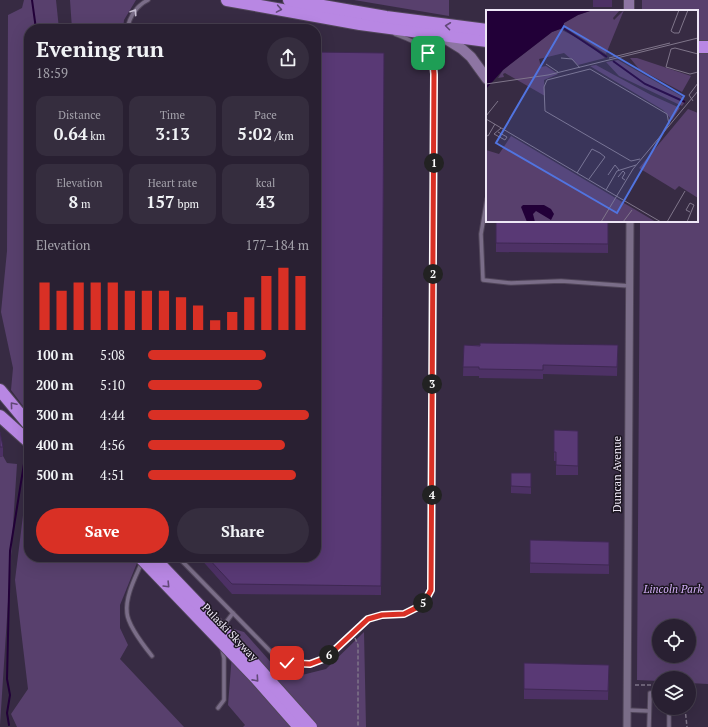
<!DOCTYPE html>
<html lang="en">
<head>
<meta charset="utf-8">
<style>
  :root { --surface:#292032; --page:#352d3e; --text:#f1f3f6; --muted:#a5a3ac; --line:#453e4d; --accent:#d93025 }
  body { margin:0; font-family:"PT Serif",serif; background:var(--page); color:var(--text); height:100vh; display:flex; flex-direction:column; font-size:15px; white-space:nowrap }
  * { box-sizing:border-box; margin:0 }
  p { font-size:13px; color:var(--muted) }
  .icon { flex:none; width:22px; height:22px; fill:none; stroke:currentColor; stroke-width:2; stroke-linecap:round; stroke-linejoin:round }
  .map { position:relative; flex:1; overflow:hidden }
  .details { position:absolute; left:24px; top:24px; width:297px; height:538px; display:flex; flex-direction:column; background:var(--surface); border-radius:16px; box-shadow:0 4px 16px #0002,0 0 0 1px var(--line) }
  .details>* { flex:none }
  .tools { position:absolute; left:652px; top:619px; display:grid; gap:8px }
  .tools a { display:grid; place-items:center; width:44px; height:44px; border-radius:50%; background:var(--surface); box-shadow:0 4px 16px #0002,0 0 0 1px var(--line); font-size:20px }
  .pin { position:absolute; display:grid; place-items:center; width:34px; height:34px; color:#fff; margin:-17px; border-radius:8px; box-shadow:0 2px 6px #0006 }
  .km { position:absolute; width:20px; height:20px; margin:-10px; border-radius:50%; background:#222; color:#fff; font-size:11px; line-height:20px; text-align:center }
  .round { display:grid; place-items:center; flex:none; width:42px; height:42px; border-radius:21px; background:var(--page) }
  .summary { display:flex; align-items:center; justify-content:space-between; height:68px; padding:0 12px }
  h1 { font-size:22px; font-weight:700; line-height:30px }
  .stats { display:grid; grid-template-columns:repeat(3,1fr); gap:6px; height:68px; padding:4px 12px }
  .stats div { display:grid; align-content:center; border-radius:10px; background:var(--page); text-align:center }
  .stats b { font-size:17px; font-weight:700 }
  .stats small { font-size:11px; font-weight:400 }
  .stats p { font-size:11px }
  .chart { height:112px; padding:8px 12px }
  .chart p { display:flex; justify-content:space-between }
  .chart svg { width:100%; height:72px; margin-top:4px; stroke:var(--accent); stroke-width:6 }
  .primary-button { display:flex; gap:8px; margin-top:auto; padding:8px 12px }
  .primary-button a { flex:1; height:46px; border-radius:24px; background:var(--accent); color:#fff; font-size:16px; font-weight:700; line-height:46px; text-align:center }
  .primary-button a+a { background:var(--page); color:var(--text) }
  ul { padding:0 12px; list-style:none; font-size:13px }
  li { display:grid; grid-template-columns:64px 48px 1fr; align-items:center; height:30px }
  li i { height:10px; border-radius:5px; background:var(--accent) }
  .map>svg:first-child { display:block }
  .green { fill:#58406d; fill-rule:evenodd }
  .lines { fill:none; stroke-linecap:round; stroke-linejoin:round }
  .stream { stroke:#220038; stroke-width:2 }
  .lane-casing { stroke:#51465a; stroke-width:5.5 }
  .street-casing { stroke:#51465a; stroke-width:9 }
  .secondary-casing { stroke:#51465a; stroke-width:12 }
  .highway-casing { stroke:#51465a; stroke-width:14 }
  .path { stroke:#7e7488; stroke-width:1.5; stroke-dasharray:4 2; stroke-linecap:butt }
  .lane { stroke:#7a6d88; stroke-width:3.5 }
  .street { stroke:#7a6d88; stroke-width:7 }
  .secondary { stroke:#8d75a3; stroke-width:10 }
  .highway { stroke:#b887e3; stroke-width:12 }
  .highway-bridge-casing { stroke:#51465a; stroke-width:14; stroke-linecap:butt }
  .highway-bridge { stroke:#b887e3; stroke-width:12 }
  .wall { fill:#4d3165 }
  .building { fill:#593975; stroke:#3e2852 }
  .oneway { stroke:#624978 }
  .oneway2 { stroke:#c5bcd0 }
  .route-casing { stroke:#fff; stroke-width:8 }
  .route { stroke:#d93025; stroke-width:5 }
  .labels { text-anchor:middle; stroke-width:3; stroke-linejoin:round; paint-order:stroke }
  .street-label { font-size:11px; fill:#eee7f6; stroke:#1c1621 }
  .park-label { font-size:11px; font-style:italic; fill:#d2aef5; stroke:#1c1621 }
  .inset-river { fill:none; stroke:#220038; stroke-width:2 }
  .inset-road { fill:none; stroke:#80768b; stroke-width:1 }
  .view { fill:#5174e0; fill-opacity:0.15; stroke:#5174e0; stroke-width:2 }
  .inset-edge { fill:none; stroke:#eee7f6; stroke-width:2 }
</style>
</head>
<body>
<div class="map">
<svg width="708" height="727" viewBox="0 0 708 727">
  <rect width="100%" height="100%" fill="#372b43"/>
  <g class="green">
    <path d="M24,0H56L59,29H29V414L11,390L13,368L1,312L7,251L8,15L22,8Z"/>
    <path d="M70,0H136L124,20L123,29H72Z"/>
    <path d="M354,0H449V16Z"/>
    <path d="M642,0H708V684L689,683V678H659V681L637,680L640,221H697V11H642ZM659,626H689V656H659Z"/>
    <path d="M3,456L7,463L17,464L0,725V457Z"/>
    <path d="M29,467V557H132L137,563L120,605V628L128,645L120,659L184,727H17L11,714L28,689L15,580Z"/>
    <path d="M234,629L244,632L276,668L298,676L326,669L364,632L366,727H243L245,725L228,705Z"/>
  </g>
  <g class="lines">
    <g class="stream">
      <path d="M32,0L36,29"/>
      <path d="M9,725L7,713L10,695L7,679L10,551L27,445"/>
    </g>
    <g class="lane-casing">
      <g id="lane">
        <path d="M127,29C130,16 136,6 148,0"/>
        <path d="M487,199L481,234L483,280L511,283L561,281L630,286"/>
        <path d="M178,557L274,655L287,663L310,664L326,658L368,619L382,615L404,614L420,606L425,601L431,590L434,70C430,46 416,42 395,34"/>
        <path d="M142,562C136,576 125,596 127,613C128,625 144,646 152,656"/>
        <path d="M224,628L227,621L233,613"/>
        <path d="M218,708L224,700V658L222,649"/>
        <path d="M669,708V727"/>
        <path d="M627,710L649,711"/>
        <path d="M649,727L650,693H659"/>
      </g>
    </g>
    <g class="street-casing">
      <path id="street" d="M627,727L630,221"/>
    </g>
    <g class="secondary-casing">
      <g id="secondary">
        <path d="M629,11V0"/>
        <path d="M441,36L462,49L471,57L487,79"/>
      </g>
    </g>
    <g class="highway-casing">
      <g id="highway">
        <path d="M227,0L360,24L487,41"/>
        <path d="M289,0L386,17L487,30"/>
        <path d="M697,47H708"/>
        <path d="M0,390L29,425"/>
        <path d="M0,416L29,442"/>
      </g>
    </g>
    <g class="path">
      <path d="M355,638L358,645V727"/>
      <path d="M635,685H659"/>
      <path d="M685,708L687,727"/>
    </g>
    <use href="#lane" class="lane"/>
    <use href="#street" class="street"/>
    <use href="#secondary" class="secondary"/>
    <use href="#highway" class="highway"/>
    <g class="highway-bridge-casing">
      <g id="highway-bridge">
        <path d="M140,557L254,676L299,727"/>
        <path d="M153,557L243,651L311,727"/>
      </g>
    </g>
    <use href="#highway-bridge" class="highway-bridge"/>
  </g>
  <g class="wall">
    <rect x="593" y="0" width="19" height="7"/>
    <path d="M384,53L381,595L232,594L199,557H316Z"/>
    <path d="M496,221H608V253L496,252Z"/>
    <path d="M464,345H618L617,376L543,374V379L479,378V376H463Z"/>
    <path d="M554,430L578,431V475H556V461H554Z"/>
    <path d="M0,432L3,447V456L0,457Z"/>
    <path d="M511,473H531V494L511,493Z"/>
    <path d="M530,540L609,542V574L530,573Z"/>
    <path d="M524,663L609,665L608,700L524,699Z"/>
  </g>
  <g class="building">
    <path d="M316,52L384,53L381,586L232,584L207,557H316Z"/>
    <path d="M496,221H608V244L496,243Z"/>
    <path d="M480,343L618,345L617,367L543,365V370L479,369V367H463L464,345L480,346Z"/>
    <path d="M554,430L578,431V466L556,465V452H554Z"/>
    <path d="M0,432L3,447H0Z"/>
    <path d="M511,473H531V487L511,486Z"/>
    <path d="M530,540L609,542V565L530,563Z"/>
    <path d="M524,663L609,665L608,691L524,689Z"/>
  </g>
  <defs><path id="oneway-chevron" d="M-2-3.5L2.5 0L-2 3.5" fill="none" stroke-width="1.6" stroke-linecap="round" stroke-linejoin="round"/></defs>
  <g class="oneway">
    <use href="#oneway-chevron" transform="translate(279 9) rotate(10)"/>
    <use href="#oneway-chevron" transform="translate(448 26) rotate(-173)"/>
    <use href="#oneway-chevron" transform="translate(13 405) rotate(-130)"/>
    <use href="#oneway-chevron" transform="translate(167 585) rotate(46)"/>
    <use href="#oneway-chevron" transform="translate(256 679) rotate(48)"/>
  </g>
  <use class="oneway2" href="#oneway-chevron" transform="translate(134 12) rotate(-56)"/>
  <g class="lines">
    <g class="route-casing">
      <path id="route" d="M287,663L310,664L326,658L368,619L382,615L404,614L420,606L425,601L431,590L434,74L433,63L428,53"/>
    </g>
    <use href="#route" class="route"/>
  </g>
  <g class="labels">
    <g class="street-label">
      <text transform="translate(617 474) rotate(-90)" y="4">Duncan Avenue</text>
      <text transform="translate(230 632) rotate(46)" y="4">Pulaski Skyway</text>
    </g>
    <g class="park-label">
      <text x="673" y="593">Lincoln Park</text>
    </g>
  </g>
  <g transform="translate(486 10)">
    <rect width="212" height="212" fill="#372b43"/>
    <path d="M107,0H134L127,8L128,10L138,0L120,44L78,17V13L92,5ZM74,19L101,33L119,48L92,55L78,43L53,49L55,57L60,56L72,64L58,70L59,86L19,63L17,64L18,67L12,68L17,60L66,22ZM144,48H151L205,66L196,82L153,59ZM132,50L195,86L199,92L196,96L133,66L120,52ZM110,55L165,85L194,98L186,110L177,100L104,56ZM202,99L212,103V188L193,176L189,180L153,158ZM25,126L170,212H0V140L13,144Z" fill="#58406d"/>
    <path d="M0,0H107L92,5L78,13L77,18L66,22L17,60L0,79ZM37,195H58L65,199L68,204L65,210L50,201L47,204L49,212H41L35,197Z" fill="#220038"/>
    <path class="inset-river" d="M77,18L121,47M127,51L159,74L199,92"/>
    <path class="inset-road" d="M193,0L185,21L188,23H193L202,0M212,44L189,38L185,39L180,57L204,64L212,62M75,48L86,49L94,58M123,48L184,33M60,54L72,62M0,74L62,65L212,28M207,91L203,85L212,73M0,106L12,91M0,109L120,180M12,122L21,127L19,130L8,124L15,118M0,125L2,126L9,114M154,149L145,151L59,101L58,77L61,70L104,59L181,104L183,114M150,155L131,161L120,180L175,212M91,163L106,139L114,143L119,147L103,169M122,165L129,155L133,160M132,167L137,161L139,163L136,168L139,170M115,212L147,159L212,81M137,212L146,200M181,212L199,181M201,212L208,195L204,193L200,200L204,202"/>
    <path class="view" d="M78,16L198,86L131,203L10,133Z"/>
    <rect width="212" height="212" class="inset-edge"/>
  </g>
</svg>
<div class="tools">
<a><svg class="icon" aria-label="locate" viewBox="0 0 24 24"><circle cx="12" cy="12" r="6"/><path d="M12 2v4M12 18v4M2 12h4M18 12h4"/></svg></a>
<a><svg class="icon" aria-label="layers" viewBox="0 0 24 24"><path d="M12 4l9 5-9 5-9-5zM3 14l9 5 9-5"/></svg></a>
</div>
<div class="pin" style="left:428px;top:53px;background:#1e9e55"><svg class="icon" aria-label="arrive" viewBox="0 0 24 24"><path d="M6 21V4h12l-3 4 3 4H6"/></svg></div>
<div class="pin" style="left:287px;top:663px;background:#d93025"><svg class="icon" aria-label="check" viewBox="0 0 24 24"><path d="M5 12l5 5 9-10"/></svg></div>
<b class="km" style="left:434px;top:163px">1</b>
<b class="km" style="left:433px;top:274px">2</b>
<b class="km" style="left:432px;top:384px">3</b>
<b class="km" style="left:432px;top:495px">4</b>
<b class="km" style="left:423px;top:603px">5</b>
<b class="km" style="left:329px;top:655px">6</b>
<section class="details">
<div class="summary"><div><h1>Evening run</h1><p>18:59</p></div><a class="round"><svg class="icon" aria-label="share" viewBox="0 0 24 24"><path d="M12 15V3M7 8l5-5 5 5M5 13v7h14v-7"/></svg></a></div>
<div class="stats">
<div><p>Distance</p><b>0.64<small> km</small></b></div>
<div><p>Time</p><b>3:13</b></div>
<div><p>Pace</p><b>5:02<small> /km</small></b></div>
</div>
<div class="stats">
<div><p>Elevation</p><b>8<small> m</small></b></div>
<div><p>Heart rate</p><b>157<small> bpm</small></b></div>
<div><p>kcal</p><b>43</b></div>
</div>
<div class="chart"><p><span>Elevation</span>177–184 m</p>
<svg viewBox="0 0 160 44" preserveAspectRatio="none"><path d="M5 44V15M15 44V20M25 44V15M35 44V15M45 44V15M55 44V20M65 44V20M75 44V20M85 44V24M95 44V29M105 44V38M115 44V33M125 44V24M135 44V11M145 44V6M155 44V11"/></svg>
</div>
<ul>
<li><b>100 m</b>5:08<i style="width:73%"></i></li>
<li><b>200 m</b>5:10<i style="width:71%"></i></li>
<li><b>300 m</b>4:44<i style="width:100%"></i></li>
<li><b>400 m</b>4:56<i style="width:85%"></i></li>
<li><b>500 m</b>4:51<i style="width:92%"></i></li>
</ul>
<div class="primary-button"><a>Save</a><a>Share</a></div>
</section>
</div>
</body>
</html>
